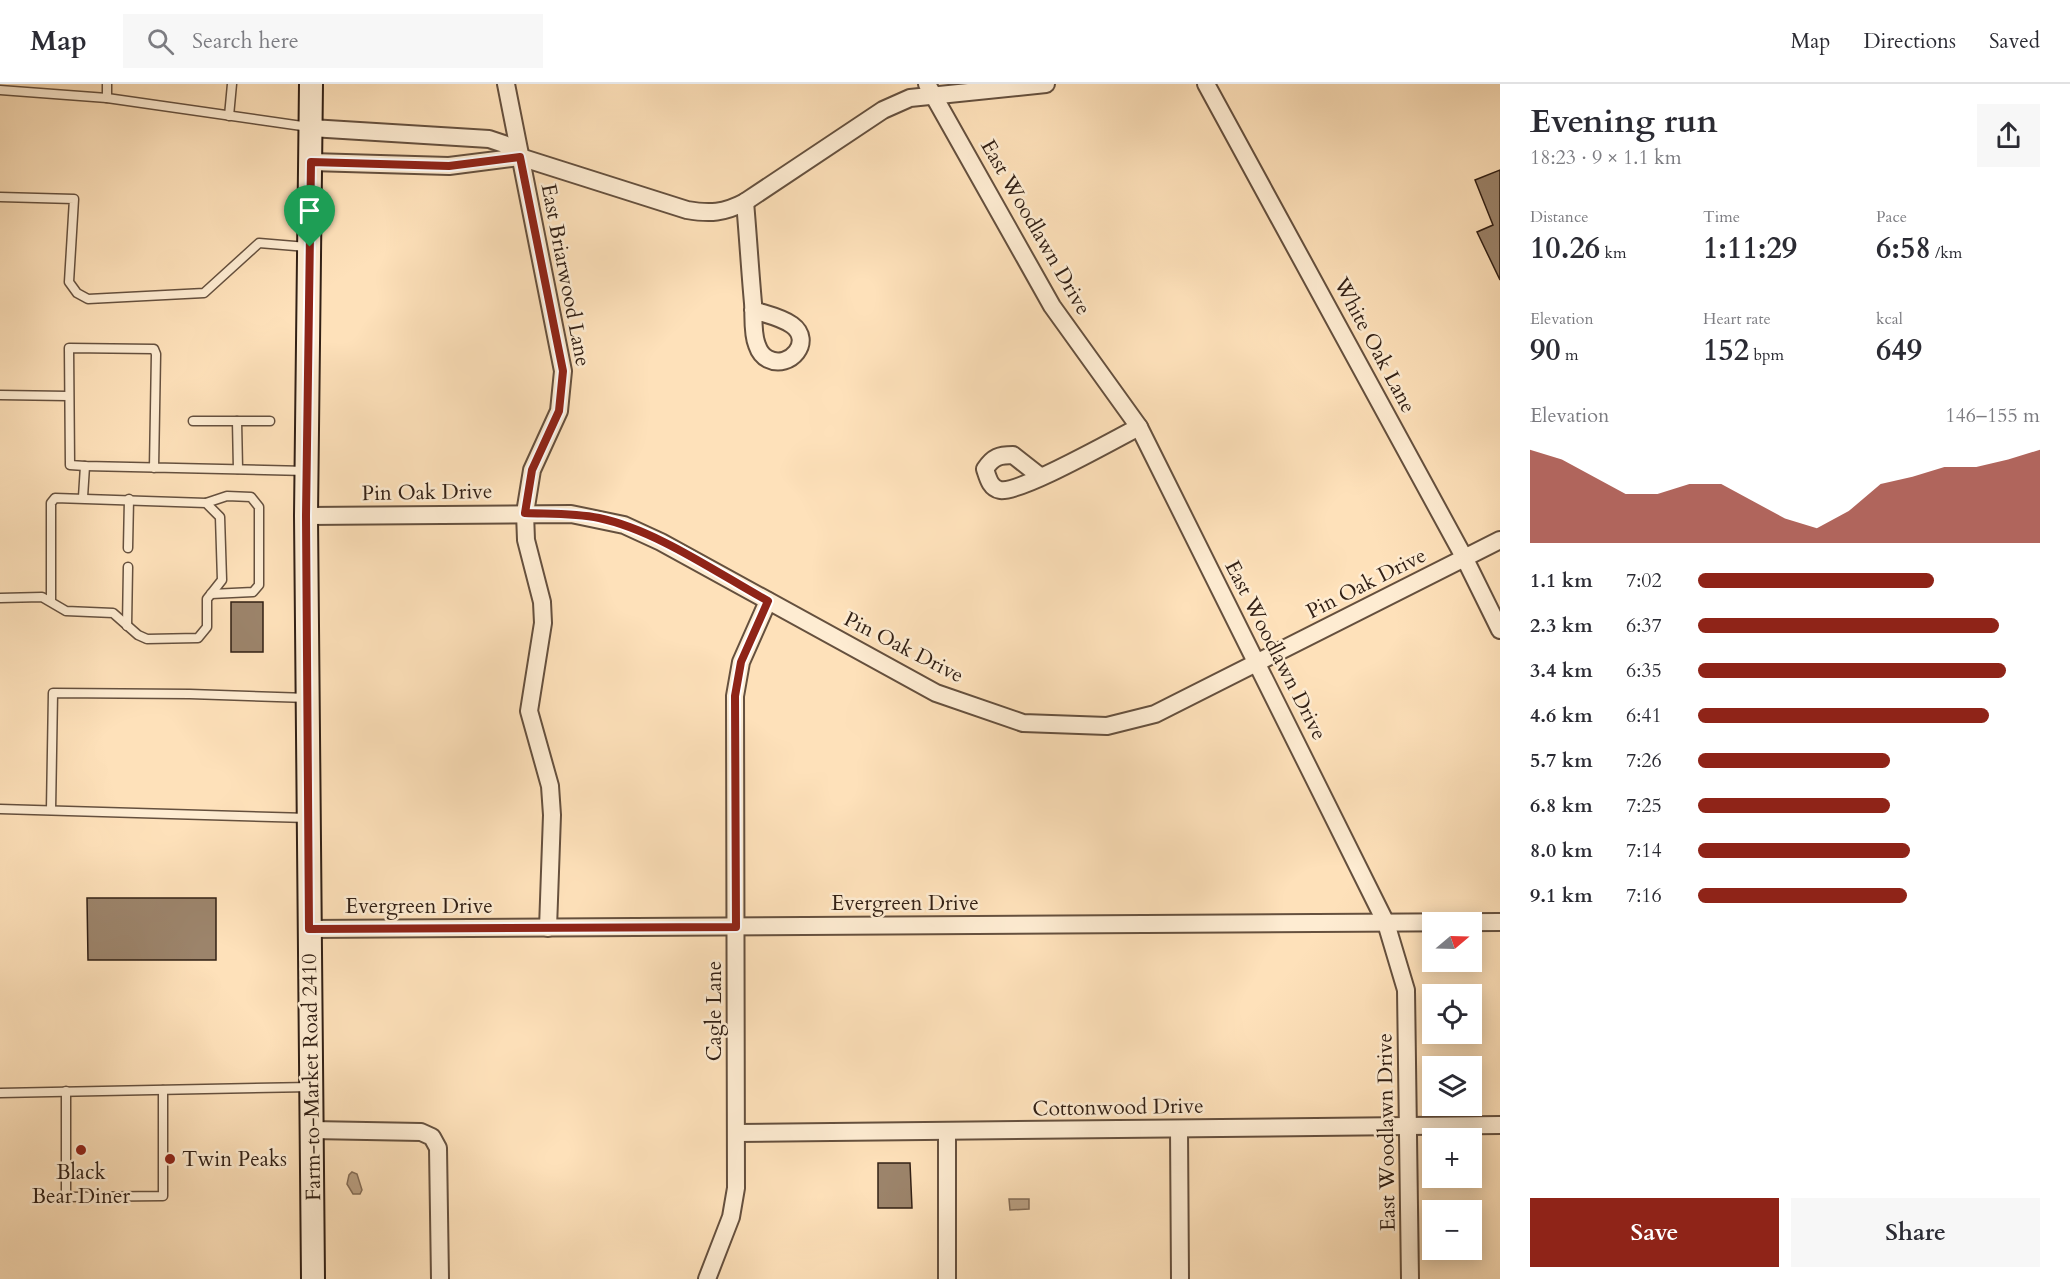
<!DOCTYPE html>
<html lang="en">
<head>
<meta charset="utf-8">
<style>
  :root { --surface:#fff; --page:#f7f7f7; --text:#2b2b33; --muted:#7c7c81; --line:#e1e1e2; --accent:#8f2418 }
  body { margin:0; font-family:Cardo,serif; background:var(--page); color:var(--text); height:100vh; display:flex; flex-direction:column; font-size:22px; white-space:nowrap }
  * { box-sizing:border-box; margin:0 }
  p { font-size:20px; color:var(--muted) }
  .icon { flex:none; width:33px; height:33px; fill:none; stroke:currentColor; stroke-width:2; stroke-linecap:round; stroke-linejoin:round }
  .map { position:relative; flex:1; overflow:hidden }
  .details { display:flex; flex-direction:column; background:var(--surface); width:570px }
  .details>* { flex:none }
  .needle { width:39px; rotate:71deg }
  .controls { position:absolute; left:1422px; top:828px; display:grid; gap:12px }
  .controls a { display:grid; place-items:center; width:60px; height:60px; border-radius:0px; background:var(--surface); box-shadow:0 3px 15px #0003; font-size:30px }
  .pin { position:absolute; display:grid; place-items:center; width:51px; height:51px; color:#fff; margin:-62px -26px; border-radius:50% 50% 50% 0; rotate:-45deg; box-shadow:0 0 6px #0007 }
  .pin .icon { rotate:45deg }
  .round { display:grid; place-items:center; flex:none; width:63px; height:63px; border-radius:0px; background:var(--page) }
  .head { display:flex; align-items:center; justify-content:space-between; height:102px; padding:0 30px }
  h1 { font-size:33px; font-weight:600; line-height:45px }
  .metrics { display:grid; grid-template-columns:repeat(3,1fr); gap:9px; height:102px; padding:6px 30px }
  .metrics div { display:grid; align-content:center }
  .metrics b { font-size:30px; font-weight:600 }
  .metrics small { font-size:16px; font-weight:400 }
  .metrics p { font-size:16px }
  .chart { height:168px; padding:12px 30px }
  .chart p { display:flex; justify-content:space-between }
  .chart svg { width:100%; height:108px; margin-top:6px; fill:var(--accent); opacity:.7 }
  .primary-button { display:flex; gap:12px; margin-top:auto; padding:12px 30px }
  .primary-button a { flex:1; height:69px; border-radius:0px; background:var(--accent); color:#fff; font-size:24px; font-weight:600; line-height:69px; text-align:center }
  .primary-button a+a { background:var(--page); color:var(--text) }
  ul { padding:0 30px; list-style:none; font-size:20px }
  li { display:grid; grid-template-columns:96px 72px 1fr; align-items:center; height:45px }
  li i { height:15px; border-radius:8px; background:var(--accent) }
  header { display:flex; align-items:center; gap:36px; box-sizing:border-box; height:84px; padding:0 30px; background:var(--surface); border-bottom:2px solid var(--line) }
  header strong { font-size:28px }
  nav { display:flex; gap:33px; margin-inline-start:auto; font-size:21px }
  .search { width:420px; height:54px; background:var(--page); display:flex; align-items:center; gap:15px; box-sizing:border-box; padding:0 21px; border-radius:0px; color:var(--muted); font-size:22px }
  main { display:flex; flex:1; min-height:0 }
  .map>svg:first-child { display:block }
  .water { fill:#b99f82; stroke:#836c56; stroke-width:1.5 }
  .building { fill:#9c846b; stroke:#322015; stroke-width:1.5 }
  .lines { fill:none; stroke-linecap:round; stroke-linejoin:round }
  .lane-casing { stroke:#65503e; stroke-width:11 }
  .street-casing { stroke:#65503e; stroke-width:20 }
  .secondary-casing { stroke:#322015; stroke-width:26 }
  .lane { stroke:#feecd2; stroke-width:8 }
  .street { stroke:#feecd2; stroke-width:16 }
  .secondary { stroke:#feecd2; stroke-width:22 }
  .route-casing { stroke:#fff; stroke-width:12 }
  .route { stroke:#8f2418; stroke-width:8 }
  .poi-dot { fill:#8f2418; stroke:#feecd2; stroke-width:2 }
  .labels { text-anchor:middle; stroke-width:5; stroke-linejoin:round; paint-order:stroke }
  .street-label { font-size:21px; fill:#322015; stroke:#feecd2 }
  .poi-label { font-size:21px; fill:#322015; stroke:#feecd2; text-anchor:start }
</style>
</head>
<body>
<header>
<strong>Map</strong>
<div class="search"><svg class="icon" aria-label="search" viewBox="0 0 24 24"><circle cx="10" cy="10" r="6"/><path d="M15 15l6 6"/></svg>Search here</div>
<nav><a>Map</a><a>Directions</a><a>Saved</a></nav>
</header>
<main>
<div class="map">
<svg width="1500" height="1195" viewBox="0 0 1500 1195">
  <rect width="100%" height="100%" fill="#fee1ba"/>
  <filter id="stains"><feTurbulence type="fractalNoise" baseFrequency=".00333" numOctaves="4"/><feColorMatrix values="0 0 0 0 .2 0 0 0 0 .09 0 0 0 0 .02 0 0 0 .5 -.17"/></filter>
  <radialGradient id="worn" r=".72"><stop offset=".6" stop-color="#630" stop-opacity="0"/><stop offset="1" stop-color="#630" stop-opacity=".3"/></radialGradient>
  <g class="water">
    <path d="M352,1088L357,1090L362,1106L360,1110H353L347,1100L349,1091Z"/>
    <path d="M1009,1115H1029V1125L1010,1126Z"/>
  </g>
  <g class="building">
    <path d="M1500,86V196L1477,148L1493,141L1475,96Z"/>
    <rect x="231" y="518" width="32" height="50"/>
    <path d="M87,814H216V876H88Z"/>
    <path d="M878,1079H910L912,1124H878Z"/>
  </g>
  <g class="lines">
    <g class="lane-casing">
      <g id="lane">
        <path d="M0,6L107,14L309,43"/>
        <path d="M107,14V0"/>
        <path d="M229,32L232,0"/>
        <path d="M0,113L74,115L69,198L77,209L88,215L204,209L259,159L307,163"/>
        <path d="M0,311L68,312"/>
        <path d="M193,337H270"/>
        <path d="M237,337L238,385"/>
        <path d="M154,384L156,270L154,265L69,264L70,381L85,382L307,387"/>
        <path d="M83,413L85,382"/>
        <path d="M206,419L227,412L251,413L259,423V501L253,508L211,510"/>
        <path d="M128,464L129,415"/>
        <path d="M0,514L42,513L66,527L113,529L138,551L147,555L198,554L207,543V515L222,496L220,433L206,419L55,414L51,419V516"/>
        <path d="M127,542L128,483"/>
        <path d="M0,725L308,734"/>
        <path d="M51,726L53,609L190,610L308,614"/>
        <path d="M66,1007V1113L163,1112V1006"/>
        <path d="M0,1009L311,1003"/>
      </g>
    </g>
    <g class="street-casing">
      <g id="street">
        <path d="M506,0L563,287L559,327L532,386L525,429L526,456L542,518L543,539L529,627L550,702L552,731L548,844"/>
        <path d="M927,0L1052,222L1139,343L1386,839L1406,906L1410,1195"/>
        <path d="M1206,0L1464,473L1500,546"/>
        <path d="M311,44L489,55L504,60L520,73L687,126C710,130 724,129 745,118L883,26L910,14L1046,0"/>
        <path d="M311,78L449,82L520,73"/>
        <path d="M745,118C748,152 750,186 753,219C754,232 752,249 757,261C759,267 762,272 768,275C790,286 814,257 792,241C781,233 765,230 753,226"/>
        <path d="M1041,393L1013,371C999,371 993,373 985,385C988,394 990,404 1000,406C1019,410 1117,354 1139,343"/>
        <path d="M306,432L571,430L624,441L661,458L936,609L1023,639L1107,642L1155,630L1500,456"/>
        <path d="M309,845L1500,838"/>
        <path d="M1179,1045L1180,1195"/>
        <path d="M312,1046L421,1048L432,1053L438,1064L440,1195"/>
        <path d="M947,1048V1195"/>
        <path d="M737,1049L1500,1041"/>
        <path d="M707,1195L731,1133L736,1104L735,612L741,578L768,517"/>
      </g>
    </g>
    <g class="secondary-casing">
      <path id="secondary" d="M311,0L306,432L313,1195"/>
    </g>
    <use href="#lane" class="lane"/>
    <use href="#street" class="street"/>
    <use href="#secondary" class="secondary"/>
  </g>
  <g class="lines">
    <g class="route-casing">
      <path id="route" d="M520,73L563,287L559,327L532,386L525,429C550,430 575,429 599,434C656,446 717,489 768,517L741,578L735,612L736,843L309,845L306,432L311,78L449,82Z"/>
    </g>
    <use href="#route" class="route"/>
  </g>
  <g class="poi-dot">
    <circle cx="81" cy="1066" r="6"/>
    <circle cx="170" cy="1075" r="6"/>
  </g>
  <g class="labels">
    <g class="street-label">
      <text transform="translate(1036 143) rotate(60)" y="7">East Woodlawn Drive</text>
      <text transform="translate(566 191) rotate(79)" y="7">East Briarwood Lane</text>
      <text transform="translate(1375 261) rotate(62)" y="7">White Oak Lane</text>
      <text transform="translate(427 408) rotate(-1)" y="7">Pin Oak Drive</text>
      <text transform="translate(1366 499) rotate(-27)" y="7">Pin Oak Drive</text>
      <text transform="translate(904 563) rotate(27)" y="7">Pin Oak Drive</text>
      <text transform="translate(1276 566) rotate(63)" y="7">East Woodlawn Drive</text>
      <text x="905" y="826">Evergreen Drive</text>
      <text x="419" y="829">Evergreen Drive</text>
      <text transform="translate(714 927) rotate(-90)" y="7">Cagle Lane</text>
      <text transform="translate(311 993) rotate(-91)" y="7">Farm-to-Market Road 2410</text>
      <text transform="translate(1118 1023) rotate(-1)" y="7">Cottonwood Drive</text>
      <text transform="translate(1386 1048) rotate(-91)" y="7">East Woodlawn Drive</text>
    </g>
    <g class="poi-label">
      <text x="182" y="1082">Twin Peaks</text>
      <text x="81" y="1095" text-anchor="middle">Black<tspan x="81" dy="24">Bear Diner</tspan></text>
    </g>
  </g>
  <rect width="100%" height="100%" filter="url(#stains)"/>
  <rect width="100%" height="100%" fill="url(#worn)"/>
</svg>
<div class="controls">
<a><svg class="needle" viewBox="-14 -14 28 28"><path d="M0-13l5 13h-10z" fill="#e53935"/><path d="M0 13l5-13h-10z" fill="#7c7c81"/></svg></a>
<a><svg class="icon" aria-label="locate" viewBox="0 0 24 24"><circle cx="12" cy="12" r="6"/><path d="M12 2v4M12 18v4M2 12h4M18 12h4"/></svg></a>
<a><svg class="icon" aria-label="layers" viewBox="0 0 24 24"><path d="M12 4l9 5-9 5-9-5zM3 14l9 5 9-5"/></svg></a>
<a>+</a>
<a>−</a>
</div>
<div class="pin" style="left:310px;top:163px;background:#1e9e55"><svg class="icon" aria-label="arrive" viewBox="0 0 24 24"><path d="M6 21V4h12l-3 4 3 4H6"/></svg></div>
</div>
<section class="details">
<div class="head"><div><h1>Evening run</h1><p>18:23 · 9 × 1.1 km</p></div><a class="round"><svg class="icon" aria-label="share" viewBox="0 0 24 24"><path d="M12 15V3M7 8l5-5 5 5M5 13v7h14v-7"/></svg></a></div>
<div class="metrics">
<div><p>Distance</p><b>10.26<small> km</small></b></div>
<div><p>Time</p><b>1:11:29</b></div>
<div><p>Pace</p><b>6:58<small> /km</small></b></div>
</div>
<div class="metrics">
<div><p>Elevation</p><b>90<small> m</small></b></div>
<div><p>Heart rate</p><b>152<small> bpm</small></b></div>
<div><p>kcal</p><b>649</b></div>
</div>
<div class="chart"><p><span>Elevation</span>146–155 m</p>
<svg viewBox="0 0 160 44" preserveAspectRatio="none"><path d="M0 44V6L10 10L20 17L30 24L40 24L50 20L60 20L70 27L80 34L90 38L100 31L110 20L120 17L130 13L140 13L150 10L160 6V44z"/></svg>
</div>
<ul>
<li><b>1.1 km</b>7:02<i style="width:69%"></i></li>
<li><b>2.3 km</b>6:37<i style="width:88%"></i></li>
<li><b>3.4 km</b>6:35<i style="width:90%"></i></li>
<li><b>4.6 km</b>6:41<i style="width:85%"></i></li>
<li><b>5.7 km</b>7:26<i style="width:56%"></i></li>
<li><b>6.8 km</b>7:25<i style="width:56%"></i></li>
<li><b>8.0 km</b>7:14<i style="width:62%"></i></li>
<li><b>9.1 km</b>7:16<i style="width:61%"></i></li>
</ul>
<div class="primary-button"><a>Save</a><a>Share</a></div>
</section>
</main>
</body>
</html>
